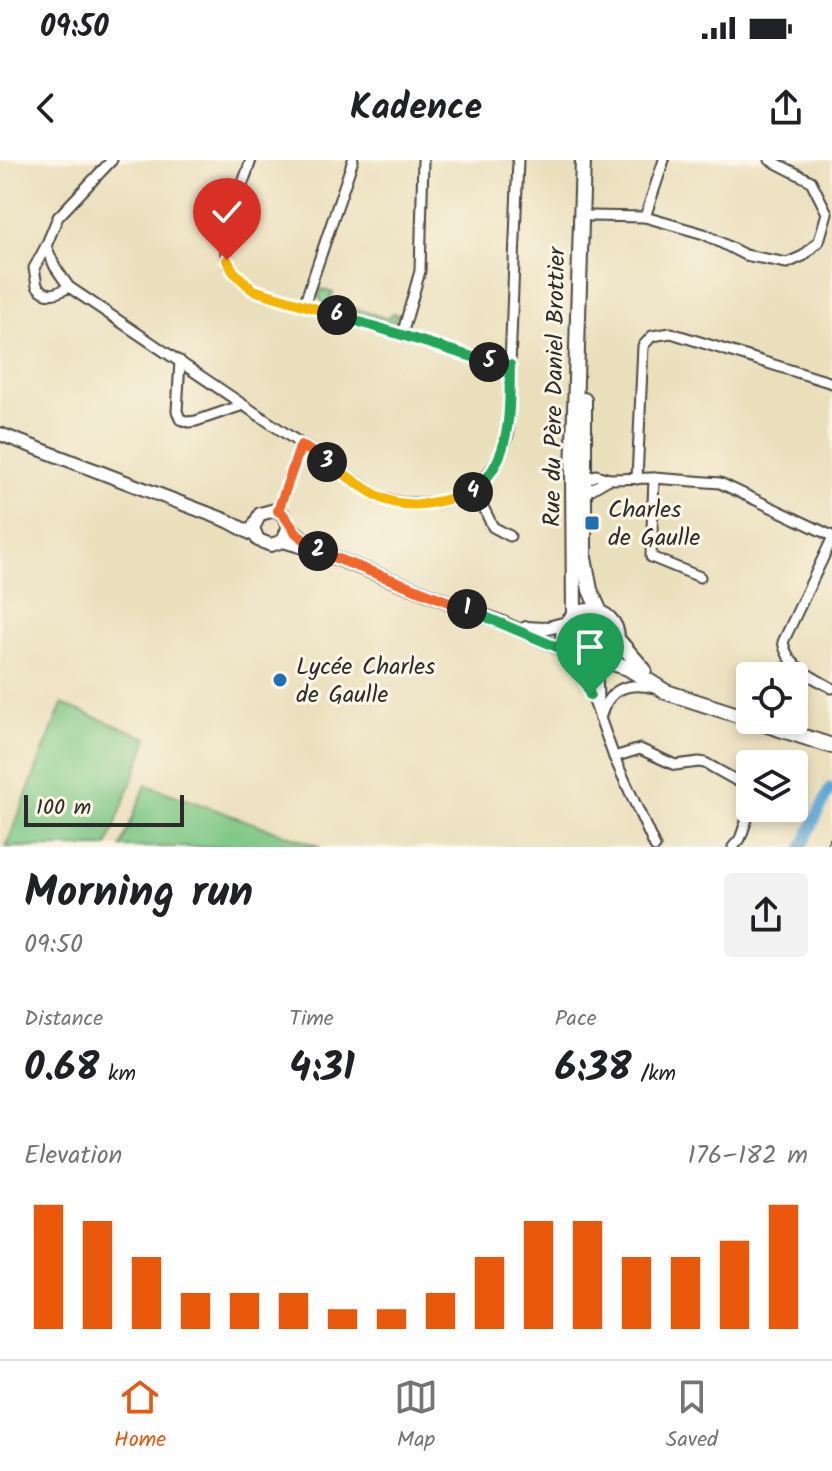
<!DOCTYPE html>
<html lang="en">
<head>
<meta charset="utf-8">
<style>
  :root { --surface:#fff; --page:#f2f2f2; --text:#202124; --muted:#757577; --line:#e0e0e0; --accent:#ea580c }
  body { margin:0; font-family:Kalam,sans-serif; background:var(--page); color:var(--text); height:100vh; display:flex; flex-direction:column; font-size:30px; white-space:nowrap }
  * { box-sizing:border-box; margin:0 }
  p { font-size:26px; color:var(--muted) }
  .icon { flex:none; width:44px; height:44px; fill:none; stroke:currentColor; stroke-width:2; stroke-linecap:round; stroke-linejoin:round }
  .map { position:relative; height:687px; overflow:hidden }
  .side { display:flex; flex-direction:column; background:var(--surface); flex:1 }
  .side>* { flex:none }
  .tools { position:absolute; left:736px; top:502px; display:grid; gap:16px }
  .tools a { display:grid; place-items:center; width:72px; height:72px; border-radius:8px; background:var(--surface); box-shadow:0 4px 12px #0003; font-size:40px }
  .scale { position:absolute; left:24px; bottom:20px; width:160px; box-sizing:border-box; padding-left:8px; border:4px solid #2b2b2b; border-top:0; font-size:22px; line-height:28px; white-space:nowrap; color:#2b2b2b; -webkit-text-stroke:6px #fcf5e5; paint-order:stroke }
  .pin { position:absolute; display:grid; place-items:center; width:68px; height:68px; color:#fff; margin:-82px -34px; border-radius:50% 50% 50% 0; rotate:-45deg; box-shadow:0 0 8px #0007 }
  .pin .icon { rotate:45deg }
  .km { position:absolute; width:40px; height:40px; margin:-20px; border-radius:50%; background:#222; color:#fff; font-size:22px; line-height:40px; text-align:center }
  .round { display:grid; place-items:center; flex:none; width:84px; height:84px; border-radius:8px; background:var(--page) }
  .overview { display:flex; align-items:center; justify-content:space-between; height:136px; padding:0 24px }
  h1 { font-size:44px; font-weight:600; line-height:60px }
  .figures { display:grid; grid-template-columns:repeat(3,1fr); gap:12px; height:136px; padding:8px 24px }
  .figures div { display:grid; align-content:center }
  .figures b { font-size:40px; font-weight:600 }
  .figures small { font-size:22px; font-weight:400 }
  .figures p { font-size:22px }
  .chart { height:224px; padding:16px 24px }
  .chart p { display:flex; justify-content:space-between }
  .chart svg { width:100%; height:144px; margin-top:8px; stroke:var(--accent); stroke-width:6 }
  .status { display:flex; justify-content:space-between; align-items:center; height:56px; padding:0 40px; background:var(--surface); direction:ltr }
  .status svg { height:22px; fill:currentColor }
  header { display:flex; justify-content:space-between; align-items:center; height:104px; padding:0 24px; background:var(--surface); font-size:36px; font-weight:600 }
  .tabs { display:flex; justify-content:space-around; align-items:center; height:112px; border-top:2px solid var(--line); background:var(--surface); font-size:22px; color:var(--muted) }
  .tabs a { display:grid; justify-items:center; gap:4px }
  .tabs .on { color:var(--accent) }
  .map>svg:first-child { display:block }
  .green { fill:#7dc784; stroke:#547958; stroke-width:2 }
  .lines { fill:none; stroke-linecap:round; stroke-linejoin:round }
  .canal { stroke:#5ea8d6; stroke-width:11 }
  .minor-casing { stroke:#484641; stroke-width:13 }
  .tertiary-casing { stroke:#484641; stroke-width:16 }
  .secondary-casing { stroke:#484641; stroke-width:18 }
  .minor { stroke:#fff; stroke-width:9 }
  .tertiary { stroke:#fff; stroke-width:12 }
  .secondary { stroke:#fff; stroke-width:14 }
  .rail-casing { stroke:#2b2b2b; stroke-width:6 }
  .rail { stroke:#fcf5e5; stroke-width:3; stroke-dasharray:9; stroke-linecap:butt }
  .split-1-casing { stroke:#fff; stroke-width:16 }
  .split-2-casing { stroke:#fff; stroke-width:16 }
  .split-3-casing { stroke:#fff; stroke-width:16 }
  .split-4-casing { stroke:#fff; stroke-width:16 }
  .split-5-casing { stroke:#fff; stroke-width:16 }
  .split-6-casing { stroke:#fff; stroke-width:16 }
  .split-7-casing { stroke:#fff; stroke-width:16 }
  .split-1 { stroke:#22a559; stroke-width:10 }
  .split-2 { stroke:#f0652b; stroke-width:10 }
  .split-3 { stroke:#f0652b; stroke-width:10 }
  .split-4 { stroke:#f5b400; stroke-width:10 }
  .split-5 { stroke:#22a559; stroke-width:10 }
  .split-6 { stroke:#22a559; stroke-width:10 }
  .split-7 { stroke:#f5b400; stroke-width:10 }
  .poi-dot { fill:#1f6fb2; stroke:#fcf5e5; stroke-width:3 }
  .labels { text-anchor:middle; stroke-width:6; stroke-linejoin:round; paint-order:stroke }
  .street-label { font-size:24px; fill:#2b2b2b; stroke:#fcf5e5 }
  .poi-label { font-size:24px; fill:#2b2b2b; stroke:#fcf5e5; text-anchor:start }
</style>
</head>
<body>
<div class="status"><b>09:50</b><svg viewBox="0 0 49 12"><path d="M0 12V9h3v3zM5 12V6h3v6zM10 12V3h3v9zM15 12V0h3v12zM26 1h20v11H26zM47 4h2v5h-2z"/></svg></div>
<header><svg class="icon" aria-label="back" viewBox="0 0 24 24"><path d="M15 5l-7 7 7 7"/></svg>Kadence<svg class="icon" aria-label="share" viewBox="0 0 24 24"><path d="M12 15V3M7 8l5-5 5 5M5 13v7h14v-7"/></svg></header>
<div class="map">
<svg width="832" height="687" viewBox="0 0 832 687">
  <rect width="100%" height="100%" fill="#fcf5e5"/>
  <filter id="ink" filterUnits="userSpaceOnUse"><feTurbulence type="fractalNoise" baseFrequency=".0125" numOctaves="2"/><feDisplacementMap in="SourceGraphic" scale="16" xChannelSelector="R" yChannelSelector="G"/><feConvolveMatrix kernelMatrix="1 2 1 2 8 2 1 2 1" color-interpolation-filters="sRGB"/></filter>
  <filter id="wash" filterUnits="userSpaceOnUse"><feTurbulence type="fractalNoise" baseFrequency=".006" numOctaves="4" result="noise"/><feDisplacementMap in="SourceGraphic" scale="32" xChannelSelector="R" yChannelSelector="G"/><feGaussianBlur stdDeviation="1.8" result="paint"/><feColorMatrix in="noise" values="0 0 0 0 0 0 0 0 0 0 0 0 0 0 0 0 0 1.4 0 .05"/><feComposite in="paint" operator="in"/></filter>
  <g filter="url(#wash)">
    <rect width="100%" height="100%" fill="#eadfbb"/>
    <g class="green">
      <path d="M321,129L333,133L329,140L387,159L393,153L398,155L394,161L386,163L323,142L319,138Z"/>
      <path d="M595,460L605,468L607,483L596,495H580L570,483V472L578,462L586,466L585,482L592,483L594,478L589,474L588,466Z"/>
      <path d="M62,544L148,578L107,687H6Z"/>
      <path d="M146,625L320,687H121Z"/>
    </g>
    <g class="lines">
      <path class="canal" d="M802,687L830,628"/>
    </g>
  </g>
  <g filter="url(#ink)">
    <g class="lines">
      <g class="minor-casing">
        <g id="minor">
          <path d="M112,0L58,57L46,86L55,107L69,127L381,338L405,343L440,342L475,331L500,297L508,275L510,205L489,202L253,130C244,122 233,114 228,102C218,78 243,26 251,0"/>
          <path d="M590,56L645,57L704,74L745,95L787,103L803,96L819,81L827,53L811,21L770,0"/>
          <path d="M645,57L664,0"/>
          <path d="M46,86L34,108L37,126C47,138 57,134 69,127"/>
          <path d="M304,145L353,0"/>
          <path d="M402,175L420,111L423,0"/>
          <path d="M180,201L177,251L180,259L189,262L196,261L243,245"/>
          <path d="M510,205L518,0"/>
          <path d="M654,318L651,397L700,417"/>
          <path d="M637,319L643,186L652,176L671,173L832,223"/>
          <path d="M583,322L596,315L609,319L654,318L720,323L832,376"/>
          <path d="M475,331L493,367L510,376"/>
          <path d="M585,333L609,319"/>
          <path d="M278,351L301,285"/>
          <path d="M832,379L783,482C788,508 811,516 832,528"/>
          <path d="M580,502L614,597L655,687"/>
          <path d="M597,503L598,543"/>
          <path d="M600,559C607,530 626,521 654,528"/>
          <path d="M614,597L640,589L675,605L699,602L705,603L750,628"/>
          <path d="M733,687L740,679L751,648"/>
        </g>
      </g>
      <g class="tertiary-casing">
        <g id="tertiary">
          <path d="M0,274L228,361L256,376"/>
          <path d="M289,366L283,381L271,385L258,380L253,368L260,354L275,350L283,354L289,366L315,389"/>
          <path d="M283,381L317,391L503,463L566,491"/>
          <path d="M526,468L544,469L567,463"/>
        </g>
      </g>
      <g class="secondary-casing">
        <g id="secondary">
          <path d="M584,240V398L590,430L600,452"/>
          <circle cx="590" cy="478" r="27"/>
          <path d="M574,456L573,314L583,0"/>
          <path d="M617,479L644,510"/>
          <path d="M604,500L628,508L666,532L750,559"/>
          <path d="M752,560L832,586"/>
        </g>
      </g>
      <use href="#minor" class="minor"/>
      <use href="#tertiary" class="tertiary"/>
      <use href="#secondary" class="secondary"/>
      <g class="rail-casing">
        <path id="rail" d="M829,687L832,680"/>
      </g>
      <use href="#rail" class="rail"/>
    </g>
  </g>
  <g class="lines" filter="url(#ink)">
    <g class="split-1-casing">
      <path id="split-1" d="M467,449L566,491L580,502L590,535"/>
    </g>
    <g class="split-2-casing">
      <path id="split-2" d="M318,391L467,449"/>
    </g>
    <g class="split-3-casing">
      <path id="split-3" d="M318,391L296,373L283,354L278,351L301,285L327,302"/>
    </g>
    <g class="split-4-casing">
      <path id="split-4" d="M327,302C344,313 361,328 380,337C408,352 445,341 473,332"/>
    </g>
    <g class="split-5-casing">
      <path id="split-5" d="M473,332C513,299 509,252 510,205L489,202"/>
    </g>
    <g class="split-6-casing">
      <path id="split-6" d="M337,155L489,202"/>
    </g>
    <g class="split-7-casing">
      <path id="split-7" d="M227,100L233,111L253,130L337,155"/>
    </g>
    <use href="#split-1" class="split-1"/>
    <use href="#split-2" class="split-2"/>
    <use href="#split-3" class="split-3"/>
    <use href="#split-4" class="split-4"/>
    <use href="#split-5" class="split-5"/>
    <use href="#split-6" class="split-6"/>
    <use href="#split-7" class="split-7"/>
  </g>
  <g class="poi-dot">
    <rect x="584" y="355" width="16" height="16" rx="4"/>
    <circle cx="280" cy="520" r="8"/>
  </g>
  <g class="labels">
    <g class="street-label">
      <text transform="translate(554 227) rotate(-89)" y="8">Rue du Père Daniel Brottier</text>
    </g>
    <g class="poi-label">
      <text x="608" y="357">Charles<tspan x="608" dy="28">de Gaulle</tspan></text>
      <text x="296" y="514">Lycée Charles<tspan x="296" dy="28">de Gaulle</tspan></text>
    </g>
  </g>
</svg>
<div class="tools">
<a><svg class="icon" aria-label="locate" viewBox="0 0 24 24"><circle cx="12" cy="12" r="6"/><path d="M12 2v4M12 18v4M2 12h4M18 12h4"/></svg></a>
<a><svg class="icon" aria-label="layers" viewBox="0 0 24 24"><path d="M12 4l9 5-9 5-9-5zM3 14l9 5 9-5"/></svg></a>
</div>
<div class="scale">100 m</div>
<div class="pin" style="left:590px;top:535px;background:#1e9e55"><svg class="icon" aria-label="arrive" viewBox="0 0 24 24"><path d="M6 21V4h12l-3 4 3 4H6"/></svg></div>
<div class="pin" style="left:227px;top:100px;background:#d93025"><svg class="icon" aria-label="check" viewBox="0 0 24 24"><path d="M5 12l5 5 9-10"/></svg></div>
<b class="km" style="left:467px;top:449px">1</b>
<b class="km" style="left:318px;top:391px">2</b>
<b class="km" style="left:327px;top:302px">3</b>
<b class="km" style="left:473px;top:332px">4</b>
<b class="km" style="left:489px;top:202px">5</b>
<b class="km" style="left:337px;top:155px">6</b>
</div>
<section class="side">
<div class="overview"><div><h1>Morning run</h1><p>09:50</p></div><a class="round"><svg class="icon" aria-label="share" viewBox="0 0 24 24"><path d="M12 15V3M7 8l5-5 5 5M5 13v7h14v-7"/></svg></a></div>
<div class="figures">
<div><p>Distance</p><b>0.68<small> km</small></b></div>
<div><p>Time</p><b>4:31</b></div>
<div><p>Pace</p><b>6:38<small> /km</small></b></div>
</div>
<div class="chart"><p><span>Elevation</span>176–182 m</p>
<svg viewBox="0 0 160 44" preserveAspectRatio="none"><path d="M5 44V6M15 44V11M25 44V22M35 44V33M45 44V33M55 44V33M65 44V38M75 44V38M85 44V33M95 44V22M105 44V11M115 44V11M125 44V22M135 44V22M145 44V17M155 44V6"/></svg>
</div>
</section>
<nav class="tabs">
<a class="on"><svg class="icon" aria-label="home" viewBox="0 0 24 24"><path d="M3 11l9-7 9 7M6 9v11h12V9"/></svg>Home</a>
<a><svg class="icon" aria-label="map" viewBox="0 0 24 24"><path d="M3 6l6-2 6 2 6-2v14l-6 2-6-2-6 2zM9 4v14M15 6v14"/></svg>Map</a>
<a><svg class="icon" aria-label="saved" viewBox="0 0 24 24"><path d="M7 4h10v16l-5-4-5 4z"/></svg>Saved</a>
</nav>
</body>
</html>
